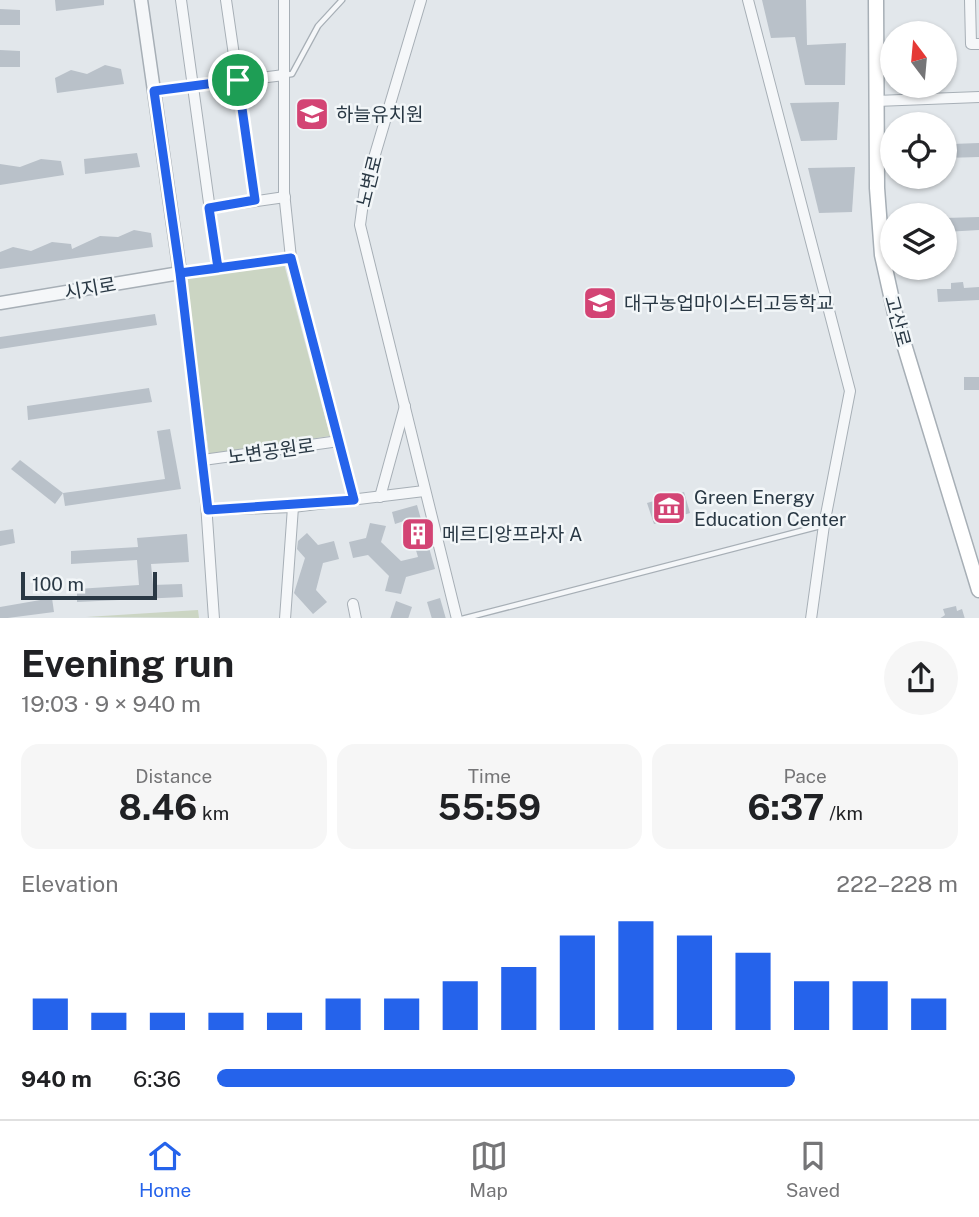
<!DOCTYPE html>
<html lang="en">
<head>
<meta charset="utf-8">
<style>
  :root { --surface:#fff; --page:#f6f6f6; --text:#202124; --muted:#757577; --line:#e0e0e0; --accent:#2563eb }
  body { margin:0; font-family:"Public Sans","Noto Sans KR",sans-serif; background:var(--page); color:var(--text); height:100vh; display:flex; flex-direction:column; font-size:26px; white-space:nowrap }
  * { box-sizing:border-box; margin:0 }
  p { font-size:23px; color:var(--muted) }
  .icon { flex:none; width:38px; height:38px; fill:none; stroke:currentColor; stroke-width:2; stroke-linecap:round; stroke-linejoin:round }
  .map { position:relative; height:618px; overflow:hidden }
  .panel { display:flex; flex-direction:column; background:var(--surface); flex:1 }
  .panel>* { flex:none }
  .needle { width:46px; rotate:344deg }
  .controls { position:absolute; left:880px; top:21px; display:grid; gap:14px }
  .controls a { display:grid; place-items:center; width:77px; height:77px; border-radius:50%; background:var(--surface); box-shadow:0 2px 5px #0004; font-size:35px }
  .scale { position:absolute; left:21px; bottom:18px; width:136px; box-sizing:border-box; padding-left:7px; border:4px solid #293844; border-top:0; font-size:19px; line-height:24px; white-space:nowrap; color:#293844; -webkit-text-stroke:5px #f2f6f8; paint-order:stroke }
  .pin { position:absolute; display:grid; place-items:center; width:60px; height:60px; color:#fff; margin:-30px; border:4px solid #fff; border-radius:50%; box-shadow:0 2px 7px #0007 }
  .round { display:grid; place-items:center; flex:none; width:74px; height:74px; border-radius:37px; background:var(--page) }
  .headline { display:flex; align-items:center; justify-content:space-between; height:119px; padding:0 21px }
  h1 { font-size:38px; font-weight:700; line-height:52px }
  .metrics { display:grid; grid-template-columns:repeat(3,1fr); gap:10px; height:119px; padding:7px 21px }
  .metrics div { display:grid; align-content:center; border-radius:18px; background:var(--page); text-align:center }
  .metrics b { font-size:35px; font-weight:700 }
  .metrics small { font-size:19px; font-weight:400 }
  .metrics p { font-size:19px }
  .chart { height:196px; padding:14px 21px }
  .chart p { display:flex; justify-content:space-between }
  .chart svg { width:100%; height:126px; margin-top:7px; stroke:var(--accent); stroke-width:6 }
  ul { padding:0 21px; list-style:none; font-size:23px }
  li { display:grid; grid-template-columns:112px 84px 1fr; align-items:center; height:52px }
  li i { height:18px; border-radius:9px; background:var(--accent) }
  .menu { display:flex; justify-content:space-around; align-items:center; height:98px; border-top:2px solid var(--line); background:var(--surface); font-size:19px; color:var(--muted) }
  .menu a { display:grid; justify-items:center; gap:4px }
  .menu .selected { color:var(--accent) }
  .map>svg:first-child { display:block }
  .green { fill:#cbd5c3 }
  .building { fill:#b9c1c9 }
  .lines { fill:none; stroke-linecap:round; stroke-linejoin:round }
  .service-casing { stroke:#a7afb6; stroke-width:7 }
  .minor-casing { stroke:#a7afb6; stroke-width:12 }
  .tertiary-casing { stroke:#a7afb6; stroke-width:15 }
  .secondary-casing { stroke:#a7afb6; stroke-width:17 }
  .service { stroke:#f5f7f9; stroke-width:4.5 }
  .minor { stroke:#f5f7f9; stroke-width:10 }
  .tertiary { stroke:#f5f7f9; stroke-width:12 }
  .secondary { stroke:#fff; stroke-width:14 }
  .route-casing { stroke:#fff; stroke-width:14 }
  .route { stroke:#2563eb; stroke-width:9 }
  .labels { text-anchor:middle; stroke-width:5; stroke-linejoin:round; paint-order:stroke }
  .poi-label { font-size:19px; fill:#293844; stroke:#f2f6f8; text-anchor:start }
  .street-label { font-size:19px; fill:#293844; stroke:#f2f6f8 }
</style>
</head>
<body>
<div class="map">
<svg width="979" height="619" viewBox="0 0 979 619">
  <rect width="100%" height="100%" fill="#e2e7eb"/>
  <g class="green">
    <path d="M284,264L330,436L209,454L185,278Z"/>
    <path d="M198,610L199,618L86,617Z"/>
  </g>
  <g class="building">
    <path d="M55,0H104V5L56,11Z"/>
    <path d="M762,0H806L807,45L846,43L845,85H805L795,37L771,38Z"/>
    <path d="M0,9L20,10V25H0Z"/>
    <path d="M0,50L20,51V67H0Z"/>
    <path d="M105,65L121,69L124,84L57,93L55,78L71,70L87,74Z"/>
    <path d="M839,102L837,140L801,141L790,103Z"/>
    <path d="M945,129H951L952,144L979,143V157L945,158Z"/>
    <path d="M137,153L140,167L85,174L84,159Z"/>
    <path d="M41,159L61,161L64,175L0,185V164L20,167Z"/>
    <path d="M855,167L852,212L819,213L808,168Z"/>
    <path d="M979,217V230L945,232V218Z"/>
    <path d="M134,230L151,233L153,247L0,269V252L13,247L31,251L52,242L71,244L72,249L100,236L118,237Z"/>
    <path d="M963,282L964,288L979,287V300L938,302L937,289H951V283Z"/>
    <path d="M155,314L157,325L0,349V337Z"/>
    <rect x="964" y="377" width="15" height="13"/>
    <path d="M149,388L152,402L28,420L27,406Z"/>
    <path d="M170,429L181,489L65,506L63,493L165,479L157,431Z"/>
    <path d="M20,460L63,493L55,504L11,469Z"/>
    <path d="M684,492L690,513L654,524L647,503Z"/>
    <path d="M417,505L435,569L406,577L401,594L385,591L389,576L368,555L353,558L349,542L366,538L370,523L386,526L381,542L401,561L418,557L407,520L395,524L392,512Z"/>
    <path d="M13,529L15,543L0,546V531Z"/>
    <path d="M307,533L318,545L334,541L339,559L323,563L316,590L327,602L313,614L294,593L305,558L297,549L298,541Z"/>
    <path d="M187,534L189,562L151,564L153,585L182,584L183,597L77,602V589L139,585L137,560L71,564V551L138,547L137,538Z"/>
    <path d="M52,598L54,612L0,619V607Z"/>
    <path d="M440,598L446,619H432L427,602Z"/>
    <path d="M396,601L412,607L408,619H390Z"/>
    <path d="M956,606L957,611L962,609L965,619H939L945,615L943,609Z"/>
  </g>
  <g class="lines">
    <g class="service-casing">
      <g id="service">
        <path d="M285,75L292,74L318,26L342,0"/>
        <path d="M462,619L824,525"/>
      </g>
    </g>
    <g class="minor-casing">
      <g id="minor">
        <path d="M181,0L218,268"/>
        <path d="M226,0L255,200"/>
        <path d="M284,0V192L291,258L354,500"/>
        <path d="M421,0L365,188L360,225L457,619"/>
        <path d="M748,0L850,391L824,525L811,619"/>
        <path d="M970,0L971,44H979"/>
        <path d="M154,91L284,75"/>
        <path d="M876,101L979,97"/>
        <path d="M209,208L285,197"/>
        <path d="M203,460L339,441"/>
        <path d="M380,497L405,406"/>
        <path d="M208,510L293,507L424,491"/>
        <path d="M353,604L356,619"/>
        <path d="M214,619L203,460L180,273L291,258"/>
        <path d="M285,619L293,507"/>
      </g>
    </g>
    <g class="tertiary-casing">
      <path id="tertiary" d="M0,303L180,273L141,0"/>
    </g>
    <g class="secondary-casing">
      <path id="secondary" d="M876,0L877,188L882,255L896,318L979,590"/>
    </g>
    <use href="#service" class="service"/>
    <use href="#minor" class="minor"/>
    <use href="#tertiary" class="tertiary"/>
    <use href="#secondary" class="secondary"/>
  </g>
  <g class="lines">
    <g class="route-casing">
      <path id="route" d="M238,80L154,91L180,273L291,258L354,500L208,510L180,273L218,268L209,208L255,200L238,80"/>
    </g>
    <use href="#route" class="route"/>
  </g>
  <defs>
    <g id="school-square" transform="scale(1.75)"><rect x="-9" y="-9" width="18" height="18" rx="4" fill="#d34474" stroke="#f2f6f8"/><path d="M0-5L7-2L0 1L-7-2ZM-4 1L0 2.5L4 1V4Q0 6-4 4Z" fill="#fff"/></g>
    <g id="museum-square" transform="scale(1.75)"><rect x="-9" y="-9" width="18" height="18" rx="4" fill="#d34474" stroke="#f2f6f8"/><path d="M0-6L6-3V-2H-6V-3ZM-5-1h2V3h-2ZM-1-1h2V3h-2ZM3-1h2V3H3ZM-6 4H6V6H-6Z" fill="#fff"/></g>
    <g id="building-square" transform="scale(1.75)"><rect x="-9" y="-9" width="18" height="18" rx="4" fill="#d34474" stroke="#f2f6f8"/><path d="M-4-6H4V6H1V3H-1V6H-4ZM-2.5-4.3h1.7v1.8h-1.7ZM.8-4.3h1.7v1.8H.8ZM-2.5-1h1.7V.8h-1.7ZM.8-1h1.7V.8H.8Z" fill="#fff"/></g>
  </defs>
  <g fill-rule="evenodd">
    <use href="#school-square" x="312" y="114"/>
    <use href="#school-square" x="600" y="303"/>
    <use href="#museum-square" x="669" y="508"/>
    <use href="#building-square" x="418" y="534"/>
  </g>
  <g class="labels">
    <g class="poi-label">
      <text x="336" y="121">하늘유치원</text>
      <text x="624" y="310">대구농업마이스터고등학교</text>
      <text x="694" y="504">Green Energy<tspan x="694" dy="22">Education Center</tspan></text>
      <text x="442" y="541">메르디앙프라자 A</text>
    </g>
    <g class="street-label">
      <text transform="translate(369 181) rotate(-76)" y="7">노변로</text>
      <text transform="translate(90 288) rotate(-10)" y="7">시지로</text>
      <text transform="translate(898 321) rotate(75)" y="7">고산로</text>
      <text transform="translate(271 451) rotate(-8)" y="7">노변공원로</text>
    </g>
  </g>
</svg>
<div class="controls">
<a><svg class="needle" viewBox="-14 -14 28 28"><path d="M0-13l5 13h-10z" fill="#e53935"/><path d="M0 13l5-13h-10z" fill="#757577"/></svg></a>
<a><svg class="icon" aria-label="locate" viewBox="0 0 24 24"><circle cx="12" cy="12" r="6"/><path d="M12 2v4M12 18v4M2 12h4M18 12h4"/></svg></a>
<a><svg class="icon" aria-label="layers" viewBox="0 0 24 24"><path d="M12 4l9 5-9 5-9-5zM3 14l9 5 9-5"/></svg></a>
</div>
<div class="scale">100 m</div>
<div class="pin" style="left:238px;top:80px;background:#1e9e55"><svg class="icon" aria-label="arrive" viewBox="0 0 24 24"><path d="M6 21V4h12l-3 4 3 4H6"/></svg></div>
</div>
<section class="panel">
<div class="headline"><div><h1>Evening run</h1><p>19:03 · 9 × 940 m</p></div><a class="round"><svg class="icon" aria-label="share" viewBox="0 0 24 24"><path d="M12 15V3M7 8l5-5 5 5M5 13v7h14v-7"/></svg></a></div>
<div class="metrics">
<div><p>Distance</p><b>8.46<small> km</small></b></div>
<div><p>Time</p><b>55:59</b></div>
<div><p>Pace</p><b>6:37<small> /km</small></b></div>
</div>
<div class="chart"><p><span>Elevation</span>222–228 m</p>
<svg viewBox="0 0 160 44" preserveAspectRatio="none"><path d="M5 44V33M15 44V38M25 44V38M35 44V38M45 44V38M55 44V33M65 44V33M75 44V27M85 44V22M95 44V11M105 44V6M115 44V11M125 44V17M135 44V27M145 44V27M155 44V33"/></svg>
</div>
<ul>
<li><b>940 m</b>6:36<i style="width:78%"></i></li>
</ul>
</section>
<nav class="menu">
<a class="selected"><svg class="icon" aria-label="home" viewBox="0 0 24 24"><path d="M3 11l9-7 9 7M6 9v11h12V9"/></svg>Home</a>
<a><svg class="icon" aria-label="map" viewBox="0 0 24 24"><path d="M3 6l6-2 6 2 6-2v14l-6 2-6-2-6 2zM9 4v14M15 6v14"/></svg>Map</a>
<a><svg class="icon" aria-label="saved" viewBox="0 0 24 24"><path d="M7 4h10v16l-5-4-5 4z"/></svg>Saved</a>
</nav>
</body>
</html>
